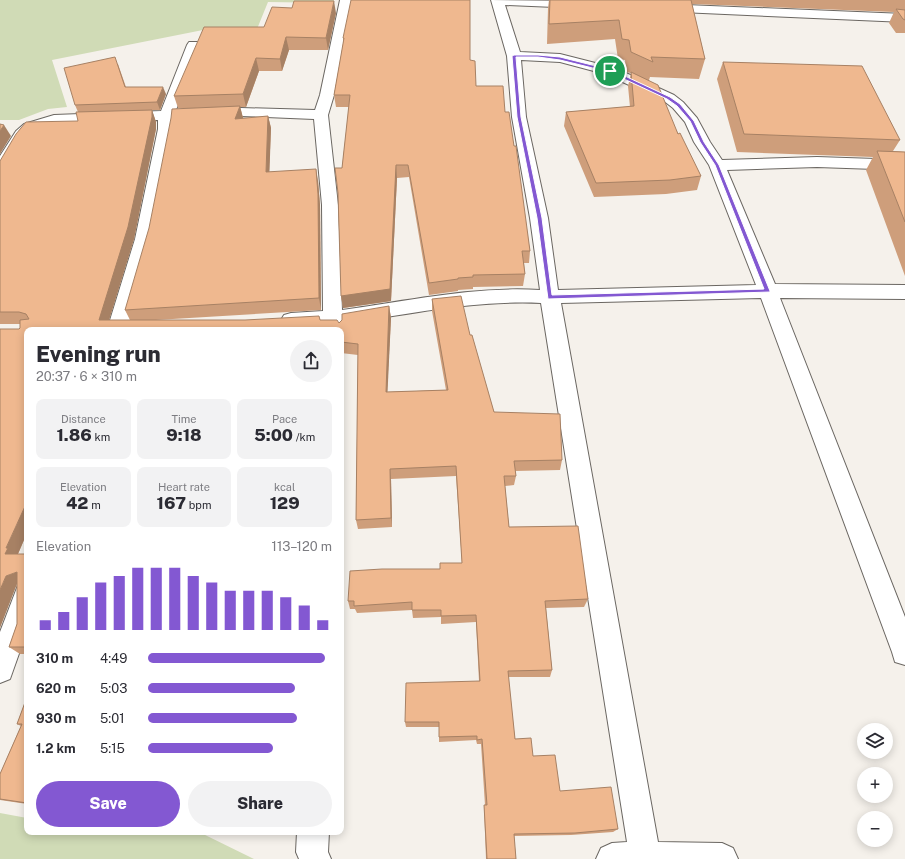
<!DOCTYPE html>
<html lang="en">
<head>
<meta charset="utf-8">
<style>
  :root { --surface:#fff; --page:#f2f2f3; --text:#2b2b33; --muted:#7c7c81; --accent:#8358d2 }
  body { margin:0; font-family:"Public Sans",sans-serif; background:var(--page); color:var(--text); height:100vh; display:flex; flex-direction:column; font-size:15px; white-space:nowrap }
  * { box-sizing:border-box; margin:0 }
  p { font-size:13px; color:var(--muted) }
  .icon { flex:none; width:22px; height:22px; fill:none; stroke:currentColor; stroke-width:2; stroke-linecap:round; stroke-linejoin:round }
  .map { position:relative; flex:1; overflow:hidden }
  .sheet { position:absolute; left:24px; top:327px; width:320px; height:508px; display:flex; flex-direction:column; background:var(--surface); border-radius:8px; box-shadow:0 2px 10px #0003 }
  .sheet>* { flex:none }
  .buttons { position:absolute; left:857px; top:723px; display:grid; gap:8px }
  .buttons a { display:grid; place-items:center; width:36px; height:36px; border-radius:50%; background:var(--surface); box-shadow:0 2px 10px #0003; font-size:20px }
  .pin { position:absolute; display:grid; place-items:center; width:34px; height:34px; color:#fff; margin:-17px; border:2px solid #fff; border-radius:50%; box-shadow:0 1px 4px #0007 }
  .round { display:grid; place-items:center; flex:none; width:42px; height:42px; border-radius:21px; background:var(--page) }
  .summary { display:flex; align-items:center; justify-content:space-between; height:68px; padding:0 12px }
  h1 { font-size:22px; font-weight:800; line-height:30px }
  .metrics { display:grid; grid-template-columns:repeat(3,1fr); gap:6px; height:68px; padding:4px 12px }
  .metrics div { display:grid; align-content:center; border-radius:8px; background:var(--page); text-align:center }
  .metrics b { font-size:17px; font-weight:800 }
  .metrics small { font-size:11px; font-weight:400 }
  .metrics p { font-size:11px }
  .chart { height:112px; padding:8px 12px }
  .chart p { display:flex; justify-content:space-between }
  .chart svg { width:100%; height:72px; margin-top:4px; stroke:var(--accent); stroke-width:6 }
  .cta { display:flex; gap:8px; margin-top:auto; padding:8px 12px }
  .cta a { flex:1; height:46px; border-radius:24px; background:var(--accent); color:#fff; font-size:16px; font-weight:800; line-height:46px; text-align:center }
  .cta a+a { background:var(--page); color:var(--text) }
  ul { padding:0 12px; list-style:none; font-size:13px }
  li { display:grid; grid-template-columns:64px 48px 1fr; align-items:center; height:30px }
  li i { height:10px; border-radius:5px; background:var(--accent) }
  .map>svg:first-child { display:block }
  .green { fill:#d0dbb6 }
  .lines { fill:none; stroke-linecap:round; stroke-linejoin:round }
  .minor-casing { stroke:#6b6762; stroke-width:2 }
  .minor { fill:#fff; fill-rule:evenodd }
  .wall { fill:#ce9e7b }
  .shaded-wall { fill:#a78164 }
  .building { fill:#efb88f; stroke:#a78164 }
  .route { fill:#8358d2; stroke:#fff; fill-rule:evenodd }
</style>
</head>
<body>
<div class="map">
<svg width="905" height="859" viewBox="0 0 905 859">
  <rect width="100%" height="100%" fill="#f5f1eb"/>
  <g class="green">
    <path d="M0,0H334L333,3L268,2L257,29H208L52,60L67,107L48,109L19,120H0Z"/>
    <path d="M0,813L27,818V832H199L254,859H0Z"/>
  </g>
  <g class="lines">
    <g class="minor-casing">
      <g id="minor">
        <path d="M340,0H352L334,95L328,115L338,205L342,310C408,301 473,286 540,290L530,218L512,117L507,56L491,0L582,1L584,4L582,7L578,8L505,5L520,52L560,54L615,68L674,95L683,102L697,118L710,142L722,160L817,157L905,160V170L817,167L727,170L775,284L905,285V299L780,298L905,617V665L895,662L892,652L761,298L561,303L658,842L722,843L733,848L738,859H596L601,848L612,843L627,842L541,303C474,300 409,314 343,324V330L341,333V330H323V326L291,327L284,325L281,320L284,315L291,313L323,311L322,205L314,119L241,116L174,119V129L153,239L127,330H107L135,239L158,129V120C135,121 48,120 33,131C20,141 14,160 6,172L0,174V156L16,131L24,124L54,115L161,111L187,45L189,42H199L201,45L176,110L241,108L315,110L320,95ZM521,60L560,62L605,74L664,101L673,108L685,122L694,142L709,165L756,285L558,290L548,218L526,117Z"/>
        <path d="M662,4L905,14V22L658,11L656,8L658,5Z"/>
        <path d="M27,582V631L10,679L0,683V632L18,585Z"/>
        <path d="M297,832H329L328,852L331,859H299L296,852Z"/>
      </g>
    </g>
    <use href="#minor" class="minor"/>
  </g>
  <g class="wall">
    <path d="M549,0H905V33H896L889,23L894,12L692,4L705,59L699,79L650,77L649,80L701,176L697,190L666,194L594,197L564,126L566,112L630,107L628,86L631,73L626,72L625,60L618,59L615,39L547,44L548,8Z"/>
    <path d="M336,13L328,50H289L282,71H259L246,107H240L243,118L242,119L268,116L271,128L269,172L318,181L320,205L321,310L156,320H320L339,323L389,306L391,318L387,392L446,390L432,311V299L470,335L494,412L562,460L560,470L515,471L516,476L514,485L505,486L509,527L588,599L584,607L546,608L552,670L550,677H508L515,739L533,756L560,791L618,829L613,832L571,835L514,836L516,859H486L484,808V805H485L481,744H477L476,740L439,742V727H406L405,722L479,681L476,622L441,624V617L413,618L412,610L357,613L355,609H350L348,601L440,569L462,563L456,476L391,479L392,527L358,529L356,520L358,355L341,353V330H27V533L18,554H27V654H20L9,647L17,624V584L19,329L20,328V324H0V161L78,121V112L75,105L118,64L126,87L166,94L160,110H152L156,122V129L134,239L109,320H130L125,310L199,108H178L174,96L264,27Z"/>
    <path d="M343,38L470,60L476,86L505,112L514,146L530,251L529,263H524L525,274L523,286L473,287V289L458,290V291L429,295L409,177L397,178L391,301L343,308L341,296L342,168L349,107H336L334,95L343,44Z"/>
    <path d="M723,62L900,140L893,151L905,152V276L866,170L873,157L737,152L717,79Z"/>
    <path d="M27,697V804L0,800V774L21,726L17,724Z"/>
  </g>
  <g class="shaded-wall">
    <path d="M334,1L336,13L328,50L326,38Z"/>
    <path d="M286,37L289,50L282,71L280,59Z"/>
    <path d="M256,58L259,71L246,107L243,94Z"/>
    <path d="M163,87L166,94L160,110L157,102Z"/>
    <path d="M240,106L243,118L238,131L235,119Z"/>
    <path d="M152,110L156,122V129L134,239L106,330L99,320Z"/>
    <path d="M268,116L271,128L269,184L266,172Z"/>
    <path d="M4,125L11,136L0,154V131Z"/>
    <path d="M396,165L397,178L391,301L343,308L341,296Z"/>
    <path d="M316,169L318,181L320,205L321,310L319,298Z"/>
    <path d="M389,306L391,318L387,403L386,392Z"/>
    <path d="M390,469L391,479L392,527L391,518Z"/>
    <path d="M27,502V533L17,556L5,554L6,548Z"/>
    <path d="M17,572L27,581L17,584L0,628V590L6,576Z"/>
  </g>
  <g class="building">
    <path d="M351,0H470V60L475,61L476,86H503L505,112H509L514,146H516L530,251H522L525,274L473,275V277L458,278V279L429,283L408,165H396L390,289L341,296L338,193L335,168H342L350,95H334L344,38H343Z"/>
    <path d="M550,0H691L705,59L651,57L653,62L631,52L629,40L622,39L619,20L549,24Z"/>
    <path d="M294,1H334L326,38L286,37L280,59L256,58L243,94L174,96L204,27H264L272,7L292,8Z"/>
    <path d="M896,9L905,10V20L903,19Z"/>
    <path d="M115,57L125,87H163L157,102L75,105L64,68Z"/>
    <path d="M723,62L862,66L900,140L744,134Z"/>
    <path d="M631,72L658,85L678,134L680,133L701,176L670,180L596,183L566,112L634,106Z"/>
    <path d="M240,106L235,119L268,116L266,172L316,169L318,194L319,298L125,310L149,228L171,118L172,109Z"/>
    <path d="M152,110V117L128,227L99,320H245L319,316L320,320H337L339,323L342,320V314L389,306L386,392L448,390L432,299L461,296L470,335H472L494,412L560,414L562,460L514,461L516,476H504L509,527L578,526L588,599L545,601L552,670L508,671L515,739L531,738L533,756L555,755L560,791L611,787L618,829L575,833L514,834L516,859H487L484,805H487L482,739L477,740V736L439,737V722H405L406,683L480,681L476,615L441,616V610H412V602L354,606V601H348L350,571L382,569H440V563H462L456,466L390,469L391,518L356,520L358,344L341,342V330H27V502L6,548H8L5,554H27V647H9L17,624V572L6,576L0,590V329H19L20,328V320L29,319L26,314L19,312H0V161L16,134L26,122L78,121L76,112Z"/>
    <path d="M0,124L4,125L0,131Z"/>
    <path d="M877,151L905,152V222Z"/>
    <path d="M27,697V803L0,799V774L22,724H17Z"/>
  </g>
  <path class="route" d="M514,55H538L560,57L612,70L670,97L680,104L694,121L704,142L719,165L770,291V292L548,299L537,218L517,117L512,56ZM516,57H538L560,60L609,72L667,99L677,106L690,121L700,142L715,165L764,289L552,295L542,218L521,117Z"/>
</svg>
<div class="buttons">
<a><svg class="icon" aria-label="layers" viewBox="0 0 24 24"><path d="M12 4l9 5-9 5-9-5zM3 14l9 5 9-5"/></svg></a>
<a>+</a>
<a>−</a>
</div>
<div class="pin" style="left:610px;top:71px;background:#1e9e55"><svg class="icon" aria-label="arrive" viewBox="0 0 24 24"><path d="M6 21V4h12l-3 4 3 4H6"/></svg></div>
<section class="sheet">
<div class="summary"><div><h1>Evening run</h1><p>20:37 · 6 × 310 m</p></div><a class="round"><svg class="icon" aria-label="share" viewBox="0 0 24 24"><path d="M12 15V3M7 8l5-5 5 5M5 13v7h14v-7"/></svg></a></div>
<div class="metrics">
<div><p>Distance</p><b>1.86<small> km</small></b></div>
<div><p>Time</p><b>9:18</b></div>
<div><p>Pace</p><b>5:00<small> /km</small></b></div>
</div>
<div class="metrics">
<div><p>Elevation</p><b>42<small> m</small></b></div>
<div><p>Heart rate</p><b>167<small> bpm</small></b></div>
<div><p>kcal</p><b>129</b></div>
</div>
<div class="chart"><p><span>Elevation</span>113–120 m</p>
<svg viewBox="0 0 160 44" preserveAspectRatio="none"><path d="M5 44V38M15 44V33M25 44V24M35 44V15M45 44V11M55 44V6M65 44V6M75 44V6M85 44V11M95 44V15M105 44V20M115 44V20M125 44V20M135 44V24M145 44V29M155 44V38"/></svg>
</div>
<ul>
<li><b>310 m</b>4:49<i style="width:96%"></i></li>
<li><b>620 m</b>5:03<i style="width:80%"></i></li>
<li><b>930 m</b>5:01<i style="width:81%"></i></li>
<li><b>1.2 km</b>5:15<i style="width:68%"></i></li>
</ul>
<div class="cta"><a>Save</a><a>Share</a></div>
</section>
</div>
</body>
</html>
